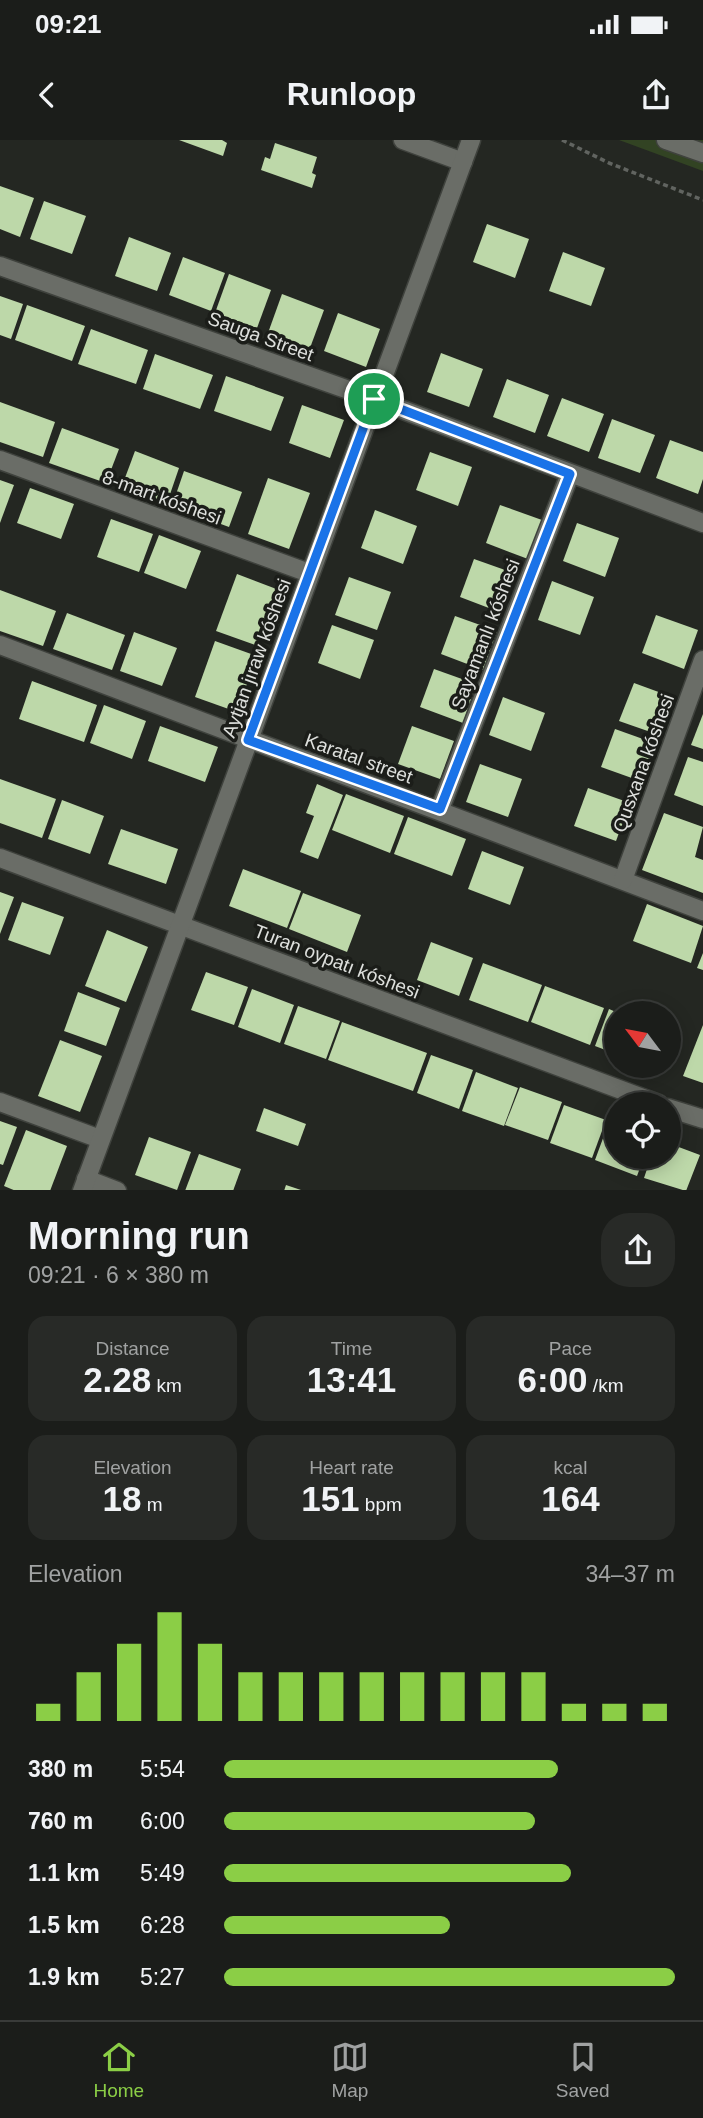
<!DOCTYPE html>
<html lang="en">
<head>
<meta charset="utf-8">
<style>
  :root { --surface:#1b1d1a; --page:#282a27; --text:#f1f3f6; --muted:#a0a2a2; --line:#393b39; --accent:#8bce46 }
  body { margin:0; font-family:Helvetica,sans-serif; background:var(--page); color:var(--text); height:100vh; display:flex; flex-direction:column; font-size:26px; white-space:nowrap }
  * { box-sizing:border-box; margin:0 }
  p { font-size:23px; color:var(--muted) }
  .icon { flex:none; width:38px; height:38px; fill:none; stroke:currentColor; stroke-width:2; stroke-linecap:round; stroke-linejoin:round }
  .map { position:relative; height:1050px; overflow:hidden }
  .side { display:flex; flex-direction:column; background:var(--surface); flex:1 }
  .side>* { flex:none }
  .needle { width:46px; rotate:302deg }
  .tools { position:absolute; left:604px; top:861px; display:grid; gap:14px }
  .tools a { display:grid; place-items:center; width:77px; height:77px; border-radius:50%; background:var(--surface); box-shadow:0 4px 18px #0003,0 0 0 2px var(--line); font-size:35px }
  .pin { position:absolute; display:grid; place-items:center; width:60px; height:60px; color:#fff; margin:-30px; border:4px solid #fff; border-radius:50%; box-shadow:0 2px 7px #0007 }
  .round { display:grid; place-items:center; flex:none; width:74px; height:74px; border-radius:28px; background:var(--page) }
  .summary { display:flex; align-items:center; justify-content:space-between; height:119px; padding:0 28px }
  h1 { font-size:38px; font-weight:800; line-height:52px }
  .figures { display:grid; grid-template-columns:repeat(3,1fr); gap:10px; height:119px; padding:7px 28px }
  .figures div { display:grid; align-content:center; border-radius:18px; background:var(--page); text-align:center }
  .figures b { font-size:35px; font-weight:800 }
  .figures small { font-size:19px; font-weight:400 }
  .figures p { font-size:19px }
  .chart { height:196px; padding:14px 28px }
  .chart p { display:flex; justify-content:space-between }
  .chart svg { width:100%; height:126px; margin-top:7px; stroke:var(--accent); stroke-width:6 }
  ul { padding:0 28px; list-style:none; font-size:23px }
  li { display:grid; grid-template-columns:112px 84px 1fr; align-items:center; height:52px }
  li i { height:18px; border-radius:9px; background:var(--accent) }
  .status { display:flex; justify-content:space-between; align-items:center; height:49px; padding:0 35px; background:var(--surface); direction:ltr }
  .status svg { height:19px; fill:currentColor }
  header { display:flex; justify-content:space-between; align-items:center; height:91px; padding:0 28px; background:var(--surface); font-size:32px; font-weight:800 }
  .tab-bar { display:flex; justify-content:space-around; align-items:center; height:98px; border-top:2px solid var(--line); background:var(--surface); font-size:19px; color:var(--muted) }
  .tab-bar a { display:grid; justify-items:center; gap:4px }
  .tab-bar .active { color:var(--accent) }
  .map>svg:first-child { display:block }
  .green { fill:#324323 }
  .building { fill:#bdd8a9 }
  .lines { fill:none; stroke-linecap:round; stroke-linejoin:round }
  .minor-casing { stroke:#3f423d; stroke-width:21 }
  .path { stroke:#616460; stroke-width:3.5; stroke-dasharray:5 3.5; stroke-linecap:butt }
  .minor { stroke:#6a6d67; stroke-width:18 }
  .route-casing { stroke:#fff; stroke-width:14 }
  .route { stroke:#1a73e8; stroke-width:9 }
  .labels { text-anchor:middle; stroke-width:7; stroke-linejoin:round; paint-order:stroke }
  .street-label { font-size:19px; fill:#dee0dd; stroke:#1b1d19 }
</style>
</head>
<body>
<div class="status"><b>09:21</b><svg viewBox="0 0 49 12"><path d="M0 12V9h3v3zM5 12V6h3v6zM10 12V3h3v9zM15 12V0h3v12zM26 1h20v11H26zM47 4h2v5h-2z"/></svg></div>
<header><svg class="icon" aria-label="back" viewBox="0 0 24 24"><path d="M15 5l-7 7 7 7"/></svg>Runloop<svg class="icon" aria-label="share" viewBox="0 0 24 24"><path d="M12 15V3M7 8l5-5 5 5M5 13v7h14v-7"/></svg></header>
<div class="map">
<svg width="703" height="1051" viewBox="0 0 703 1051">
  <rect width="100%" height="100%" fill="#242722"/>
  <path class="green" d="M619,0H703V31Z"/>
  <g class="building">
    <path d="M179,0H222L227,3L223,16Z"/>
    <path d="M275,3L317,17L312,33L316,35L312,48L261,30L265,17L270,19Z"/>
    <path d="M0,46L34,58L20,97L0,89Z"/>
    <path d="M44,61L86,76L72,114L30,99Z"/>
    <path d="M487,84L529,99L515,138L473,122Z"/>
    <path d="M129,97L171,113L157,151L115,136Z"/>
    <path d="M563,112L605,128L591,166L549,151Z"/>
    <path d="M183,117L225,133L211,171L169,155Z"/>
    <path d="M229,134L271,150L257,188L215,173Z"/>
    <path d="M282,154L324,170L310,208L268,193Z"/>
    <path d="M0,156L23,164L11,199L0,195Z"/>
    <path d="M27,165L85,186L72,221L15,200Z"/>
    <path d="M338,173L380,189L366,227L324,211Z"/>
    <path d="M91,189L148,210L136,244L78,224Z"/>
    <path d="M441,213L483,229L469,267L427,252Z"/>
    <path d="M155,214L213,235L200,269L143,249Z"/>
    <path d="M226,236L284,257L271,291L214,271Z"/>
    <path d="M507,239L549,255L535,293L493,277Z"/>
    <path d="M562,258L604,274L589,312L547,296Z"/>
    <path d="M0,262L55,282L43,317L0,302Z"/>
    <path d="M302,265L344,280L330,318L289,303Z"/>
    <path d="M612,279L655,295L640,333L598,318Z"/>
    <path d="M62,288L119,309L106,343L49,323Z"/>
    <path d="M670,300L703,312V339L698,354L656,338Z"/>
    <path d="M135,311L179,328L167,363L122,346Z"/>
    <path d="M430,312L472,327L458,366L416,350Z"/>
    <path d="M184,331L242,352L229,387L172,366Z"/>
    <path d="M268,338L310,353L289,409L248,394Z"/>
    <path d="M0,340L14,345L0,383Z"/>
    <path d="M30,348L74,364L61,399L17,383Z"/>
    <path d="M500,365L542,380L528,419L486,403Z"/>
    <path d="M375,370L417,386L403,424L361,408Z"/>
    <path d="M111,379L153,394L139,432L97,417Z"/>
    <path d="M577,383L619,398L605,437L563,421Z"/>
    <path d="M159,395L201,411L186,449L144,433Z"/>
    <path d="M474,419L516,434L502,473L460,457Z"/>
    <path d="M237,434L279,450L258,506L216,491Z"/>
    <path d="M349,437L391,452L377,490L335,475Z"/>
    <path d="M552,441L594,457L580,495L538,480Z"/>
    <path d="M0,450L56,471L43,506L0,491Z"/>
    <path d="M67,473L125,495L112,530L53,509Z"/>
    <path d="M656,475L698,490L684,529L642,513Z"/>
    <path d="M455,476L497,491L483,530L441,514Z"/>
    <path d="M332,485L374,500L360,539L318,523Z"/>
    <path d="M134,492L177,508L162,546L120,531Z"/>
    <path d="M215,501L257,516L237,572L195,557Z"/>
    <path d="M434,529L476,544L463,583L420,567Z"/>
    <path d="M32,541L97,565L84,602L19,579Z"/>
    <path d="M634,543L675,558L662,596L619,581Z"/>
    <path d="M503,557L545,573L531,611L489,595Z"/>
    <path d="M104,565L146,581L132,619L90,603Z"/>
    <path d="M703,574V609L691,605Z"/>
    <path d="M160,586L218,607L205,642L148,621Z"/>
    <path d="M412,586L454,601L440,639L398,624Z"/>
    <path d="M615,589L657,604L643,642L601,627Z"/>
    <path d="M688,617L703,622V666L674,655Z"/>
    <path d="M480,624L522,639L508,677L466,662Z"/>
    <path d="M0,639L56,659L42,698L0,683Z"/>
    <path d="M317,644L343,655L318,719L300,712L314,676L306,673Z"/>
    <path d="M588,648L630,663L616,701L574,686Z"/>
    <path d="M346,654L404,676L390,713L332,690Z"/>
    <path d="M62,660L104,676L90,714L48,699Z"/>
    <path d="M664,673L703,687L695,717L703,720V753L642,730Z"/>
    <path d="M408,677L466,699L452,736L394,714Z"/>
    <path d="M121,689L178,709L166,744L108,724Z"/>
    <path d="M482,711L524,727L510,765L468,749Z"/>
    <path d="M243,729L301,751L287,788L229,766Z"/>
    <path d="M0,752L14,757L0,794Z"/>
    <path d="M303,753L361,775L347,812L289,789Z"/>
    <path d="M22,762L64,777L50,815L8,800Z"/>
    <path d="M647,764L703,786L691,823L633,801Z"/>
    <path d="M107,790L148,807L126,862L85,846Z"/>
    <path d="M431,802L473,818L459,856L417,840Z"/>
    <path d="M703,813V830L697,828Z"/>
    <path d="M483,823L542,845L528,882L469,860Z"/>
    <path d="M206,832L248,847L234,885L191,870Z"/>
    <path d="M545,846L604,868L590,905L531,882Z"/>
    <path d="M252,849L294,865L280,903L238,887Z"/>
    <path d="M78,852L120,868L106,906L64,891Z"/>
    <path d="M298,866L340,881L326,919L284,904Z"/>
    <path d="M609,869L616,872V914L595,906Z"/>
    <path d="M342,882L427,913L413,951L328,920Z"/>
    <path d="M703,885V943L683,936Z"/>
    <path d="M60,900L102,916L80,972L38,956Z"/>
    <path d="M431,915L473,930L459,969L417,953Z"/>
    <path d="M476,932L518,948L504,986L462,971Z"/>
    <path d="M520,947L562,962L548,1000L505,985Z"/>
    <path d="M564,965L606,980L592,1018L550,1003Z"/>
    <path d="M264,968L306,984L298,1006L256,991Z"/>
    <path d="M0,981L17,987L3,1025L0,1024Z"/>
    <path d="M609,982L616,985V1017H644L637,1036L595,1020Z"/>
    <path d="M26,990L67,1006L50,1051H16L4,1046Z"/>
    <path d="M149,997L191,1012L177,1050L135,1035Z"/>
    <path d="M668,1003L700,1015L686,1051L644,1038L651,1017H668Z"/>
    <path d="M199,1014L241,1029L233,1051H185Z"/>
    <path d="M286,1045L301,1050V1051H284Z"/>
  </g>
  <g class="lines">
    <g class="minor-casing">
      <g id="minor">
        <path d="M403,0L463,22"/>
        <path d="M666,0L703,13"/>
        <path d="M0,126L374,259L703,383"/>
        <path d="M0,320L309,433"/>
        <path d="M0,505L703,771"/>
        <path d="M440,669L570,334"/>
        <path d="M0,718L659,964"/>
        <path d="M623,740L703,520"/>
        <path d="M0,962L100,999"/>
        <path d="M668,968L703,979"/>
        <path d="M86,1039L117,1051"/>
        <path d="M82,1051L471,0"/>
      </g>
    </g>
    <path class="path" d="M562,0L609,23L703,60"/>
    <use href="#minor" class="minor"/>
  </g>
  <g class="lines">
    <g class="route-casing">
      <path id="route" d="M374,259L570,334L440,669L248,600Z"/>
    </g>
    <use href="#route" class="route"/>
  </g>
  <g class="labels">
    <g class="street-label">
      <text transform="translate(261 196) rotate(20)" y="7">Sauga Street</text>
      <text transform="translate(162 357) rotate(20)" y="7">8-mart kóshesi</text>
      <text transform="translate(485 494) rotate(-69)" y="7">Sayamanlı kóshesi</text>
      <text transform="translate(256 518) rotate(-70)" y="7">Aytjan jıraw kóshesi</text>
      <text transform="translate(359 618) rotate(20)" y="7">Karatal street</text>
      <text transform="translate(643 623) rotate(-70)" y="7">Qusxana kóshesi</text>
      <text transform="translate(337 821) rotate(21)" y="7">Turan oypatı kóshesi</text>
    </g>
  </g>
</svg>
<div class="tools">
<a><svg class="needle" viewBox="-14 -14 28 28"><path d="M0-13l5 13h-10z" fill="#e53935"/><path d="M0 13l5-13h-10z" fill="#a0a2a2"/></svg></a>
<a><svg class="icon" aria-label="locate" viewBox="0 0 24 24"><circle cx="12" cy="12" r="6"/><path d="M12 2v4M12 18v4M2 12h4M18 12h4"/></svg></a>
</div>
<div class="pin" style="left:374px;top:259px;background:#1e9e55"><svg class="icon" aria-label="arrive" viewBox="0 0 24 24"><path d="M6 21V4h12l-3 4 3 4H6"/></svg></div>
</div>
<section class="side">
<div class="summary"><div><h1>Morning run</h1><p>09:21 · 6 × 380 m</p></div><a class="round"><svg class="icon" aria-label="share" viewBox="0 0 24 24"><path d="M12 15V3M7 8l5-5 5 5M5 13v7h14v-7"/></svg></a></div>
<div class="figures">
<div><p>Distance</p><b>2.28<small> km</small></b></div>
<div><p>Time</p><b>13:41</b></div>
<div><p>Pace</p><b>6:00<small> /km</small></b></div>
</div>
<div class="figures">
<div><p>Elevation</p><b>18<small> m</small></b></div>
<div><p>Heart rate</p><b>151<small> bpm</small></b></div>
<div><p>kcal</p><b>164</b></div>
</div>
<div class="chart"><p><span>Elevation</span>34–37 m</p>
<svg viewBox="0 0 160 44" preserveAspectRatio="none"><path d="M5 44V38M15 44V27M25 44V17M35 44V6M45 44V17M55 44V27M65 44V27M75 44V27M85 44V27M95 44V27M105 44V27M115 44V27M125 44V27M135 44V38M145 44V38M155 44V38"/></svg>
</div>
<ul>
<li><b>380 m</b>5:54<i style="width:74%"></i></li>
<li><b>760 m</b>6:00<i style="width:69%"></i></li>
<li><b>1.1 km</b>5:49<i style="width:77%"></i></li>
<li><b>1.5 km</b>6:28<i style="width:50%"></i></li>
<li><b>1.9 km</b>5:27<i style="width:100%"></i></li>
</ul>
</section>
<nav class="tab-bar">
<a class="active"><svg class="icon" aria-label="home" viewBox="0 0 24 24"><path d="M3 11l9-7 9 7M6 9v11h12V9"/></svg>Home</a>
<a><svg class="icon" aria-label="map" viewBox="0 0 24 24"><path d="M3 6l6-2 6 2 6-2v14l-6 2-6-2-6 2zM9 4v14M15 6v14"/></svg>Map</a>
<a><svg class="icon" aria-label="saved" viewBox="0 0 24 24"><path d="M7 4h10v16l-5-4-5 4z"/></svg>Saved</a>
</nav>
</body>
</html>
